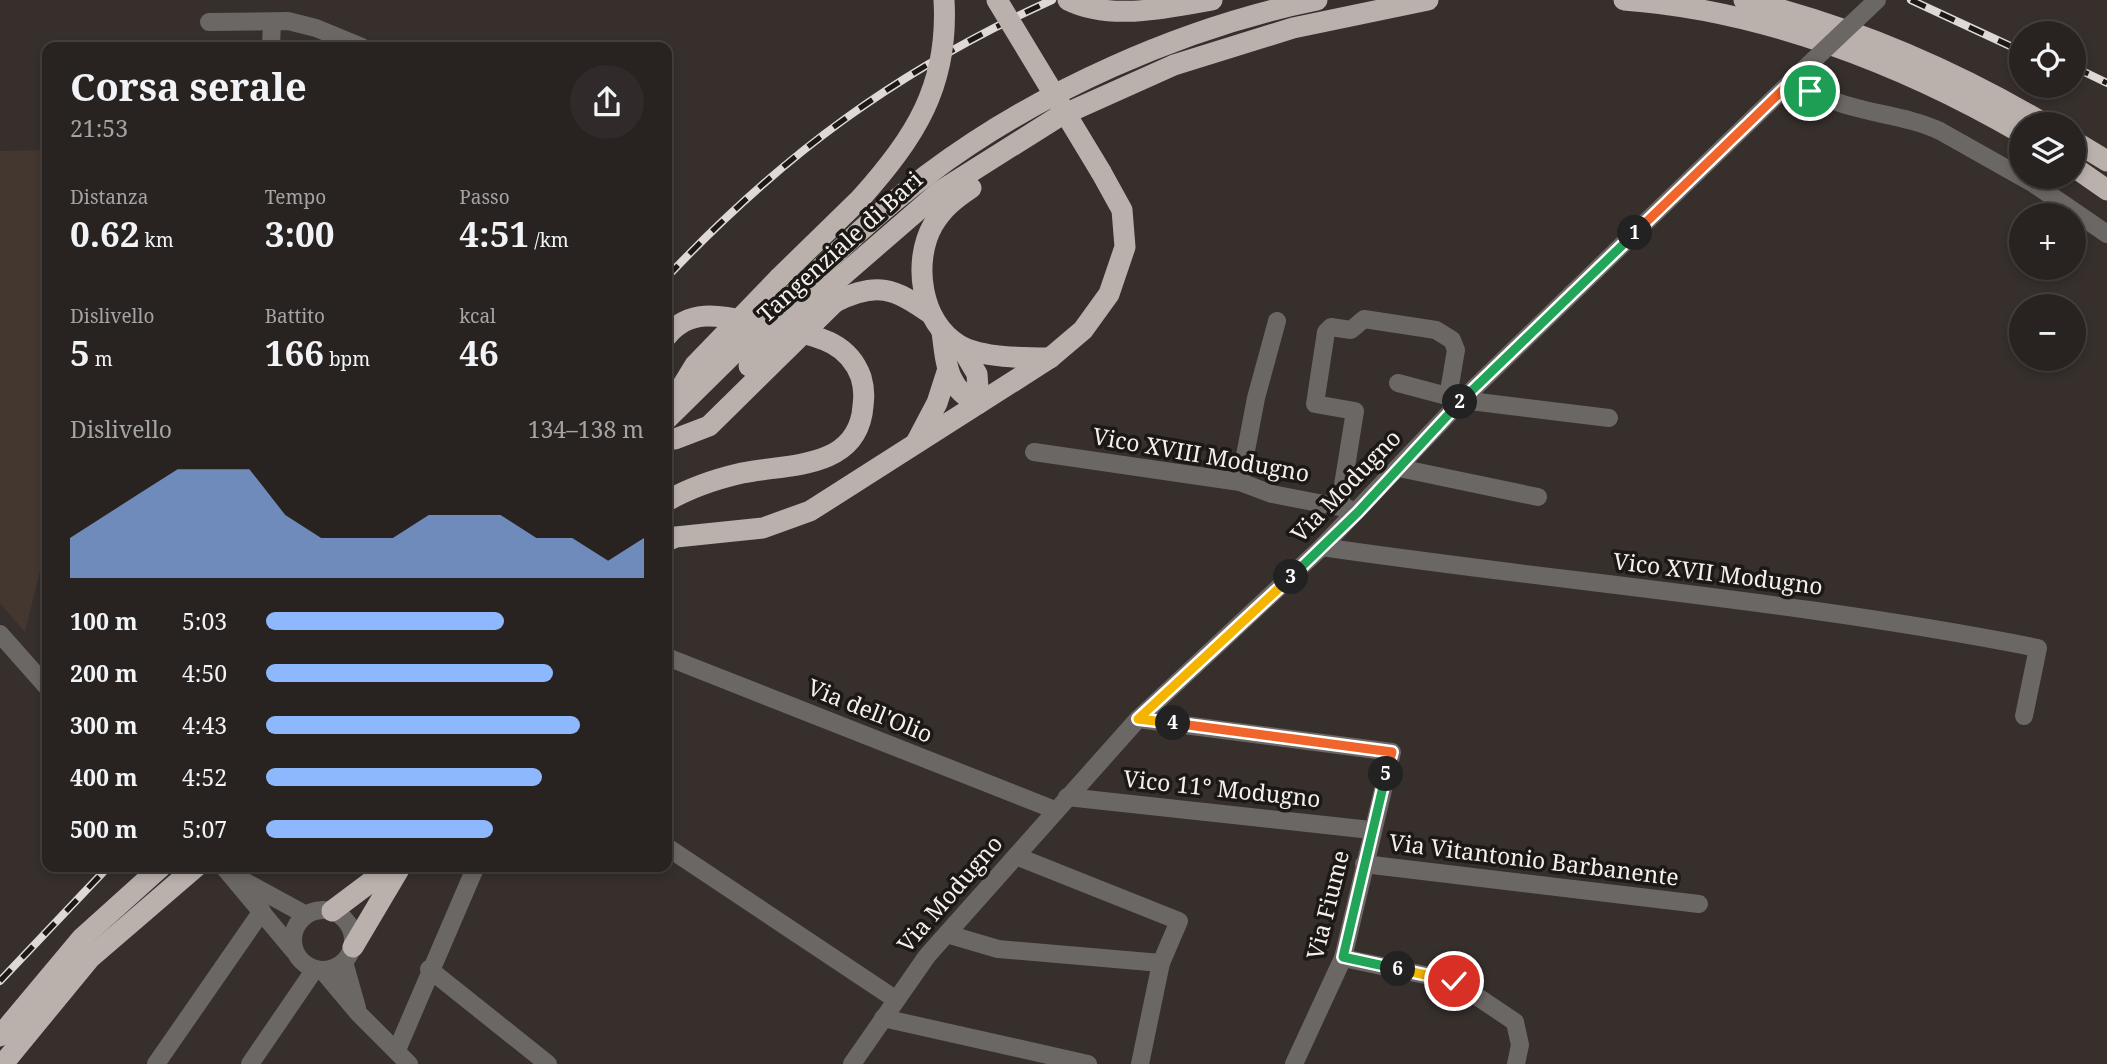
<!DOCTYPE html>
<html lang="it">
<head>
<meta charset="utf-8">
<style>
  :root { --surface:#282321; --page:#302b2a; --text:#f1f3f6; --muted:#a5a4a5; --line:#44403f; --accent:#8eb8fd }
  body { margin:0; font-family:"Noto Serif",serif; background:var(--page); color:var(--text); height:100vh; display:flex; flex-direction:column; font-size:26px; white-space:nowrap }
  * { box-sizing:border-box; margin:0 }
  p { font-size:23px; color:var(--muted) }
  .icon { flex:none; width:38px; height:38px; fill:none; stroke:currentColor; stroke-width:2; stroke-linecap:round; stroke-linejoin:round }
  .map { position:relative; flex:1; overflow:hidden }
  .side { position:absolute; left:42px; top:42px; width:630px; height:830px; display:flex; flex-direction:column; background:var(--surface); border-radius:14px; box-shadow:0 4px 10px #0003,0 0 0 2px var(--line) }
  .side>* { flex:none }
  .fabs { position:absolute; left:2009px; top:21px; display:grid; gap:14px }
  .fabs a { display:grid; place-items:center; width:77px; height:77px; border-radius:50%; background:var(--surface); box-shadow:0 4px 10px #0003,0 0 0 2px var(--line); font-size:35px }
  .pin { position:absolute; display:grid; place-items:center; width:60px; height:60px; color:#fff; margin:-30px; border:4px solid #fff; border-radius:50%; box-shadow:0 2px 7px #0007 }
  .km { position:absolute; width:35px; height:35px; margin:-18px; border-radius:50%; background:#222; color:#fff; font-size:19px; line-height:35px; text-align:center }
  .round { display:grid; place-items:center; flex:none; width:74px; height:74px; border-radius:37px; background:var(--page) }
  .head { display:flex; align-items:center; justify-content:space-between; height:119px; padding:0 28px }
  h1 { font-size:38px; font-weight:700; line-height:52px }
  .metrics { display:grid; grid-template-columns:repeat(3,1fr); gap:10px; height:119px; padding:7px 28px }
  .metrics div { display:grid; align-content:center }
  .metrics b { font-size:35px; font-weight:700 }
  .metrics small { font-size:19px; font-weight:400 }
  .metrics p { font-size:19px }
  .chart { height:196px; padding:14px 28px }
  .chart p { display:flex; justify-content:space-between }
  .chart svg { width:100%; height:126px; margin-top:7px; fill:var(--accent); opacity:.7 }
  ul { padding:0 28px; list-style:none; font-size:23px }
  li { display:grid; grid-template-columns:112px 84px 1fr; align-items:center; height:52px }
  li i { height:18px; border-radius:9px; background:var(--accent) }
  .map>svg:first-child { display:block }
  .built { fill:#443730 }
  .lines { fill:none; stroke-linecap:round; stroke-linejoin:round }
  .minor { stroke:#6b6765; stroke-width:18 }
  .highway { stroke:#bab1ad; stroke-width:21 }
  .rail-casing { stroke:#ded8d6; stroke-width:8 }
  .rail { stroke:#1b1816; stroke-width:5; stroke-dasharray:16; stroke-linecap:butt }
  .minor-bridge { stroke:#6b6765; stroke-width:18 }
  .highway-bridge { stroke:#bab1ad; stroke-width:21 }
  .split-1-casing { stroke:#fff; stroke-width:14 }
  .split-2-casing { stroke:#fff; stroke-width:14 }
  .split-3-casing { stroke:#fff; stroke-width:14 }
  .split-4-casing { stroke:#fff; stroke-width:14 }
  .split-5-casing { stroke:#fff; stroke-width:14 }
  .split-6-casing { stroke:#fff; stroke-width:14 }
  .split-7-casing { stroke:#fff; stroke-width:14 }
  .split-1 { stroke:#f0652b; stroke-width:9 }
  .split-2 { stroke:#22a559; stroke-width:9 }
  .split-3 { stroke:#22a559; stroke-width:9 }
  .split-4 { stroke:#f5b400; stroke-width:9 }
  .split-5 { stroke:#f0652b; stroke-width:9 }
  .split-6 { stroke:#22a559; stroke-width:9 }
  .split-7 { stroke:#f5b400; stroke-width:9 }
  .labels { text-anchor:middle; stroke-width:7; stroke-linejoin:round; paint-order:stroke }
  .street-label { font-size:23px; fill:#f5f0ee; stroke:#1b1816 }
</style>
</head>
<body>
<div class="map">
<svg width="2107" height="1064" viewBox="0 0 2107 1064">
  <rect width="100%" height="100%" fill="#362f2c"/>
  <path class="built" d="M47,150V542L25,632L0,603V151Z"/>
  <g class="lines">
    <g class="minor">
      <path d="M209,22L288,21L316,28L362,47"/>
      <path d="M271,47L272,22"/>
      <path d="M1796,77C1834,115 1893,109 1940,131L2034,184L2107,234"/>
      <path d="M1398,383L1462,400L1609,418"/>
      <path d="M1034,452L1240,482L1272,494L1350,509"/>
      <path d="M1399,468L1538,497"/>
      <path d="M1240,482L1256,398L1277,321"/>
      <path d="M1340,504L1355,411L1315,404L1326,332L1331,327L1351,330L1364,319L1436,330L1452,340L1456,350L1448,397"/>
      <path d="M1322,547C1560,582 1801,601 2038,648L2024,716"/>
      <path d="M0,634L47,687"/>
      <path d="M667,657L1055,810"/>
      <path d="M1138,719L1392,752L1343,958L1294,1064"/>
      <path d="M1067,797L1371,830"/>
      <path d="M667,847L895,999"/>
      <path d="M1016,856L1179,921L1161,963L1140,1064"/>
      <path d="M1364,864L1699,904"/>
      <path d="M223,866L294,951"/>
      <path d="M242,880L306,915"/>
      <circle cx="323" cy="940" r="30"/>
      <path d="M947,934L998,949L1161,963"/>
      <path d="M1343,958L1454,981L1515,1022L1520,1045L1516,1064"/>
      <path d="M344,962L357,1008"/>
      <path d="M429,969L548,1064"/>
      <path d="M322,970L359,1014L409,1064"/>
      <path d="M883,1018L1088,1064"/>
      <path d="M397,1050L476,866"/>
      <path d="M156,1064L262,911"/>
      <path d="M250,1064L315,969"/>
      <path d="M852,1064L927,956L1138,719L1322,547L1462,400L1802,71"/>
    </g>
    <g class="highway">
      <path d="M1068,0C1110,21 1168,8 1212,0"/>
      <path d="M1624,0C1762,10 1902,64 2021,133"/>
      <path d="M1744,0C1852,26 1950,68 2045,124"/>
      <path d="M2074,141L2107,161"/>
      <path d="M2074,167L2107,190"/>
      <path d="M971,188C956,198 943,208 933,225C912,262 921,323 959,345C981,358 1025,358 1050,358"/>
      <path d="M779,278L861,198"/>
      <path d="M800,288C841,248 882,209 927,175C1037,92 1183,27 1317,0"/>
      <path d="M819,296L939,192L1058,117L1174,65L1293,28L1428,0"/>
      <path d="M835,302C877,281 894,288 931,314"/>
      <path d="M942,332C946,363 947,391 979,403"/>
      <path d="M667,336C690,307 722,316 754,323"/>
      <path d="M961,347L977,374L979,403"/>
      <path d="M917,441L937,403L947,372"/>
      <path d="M667,501C691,487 716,479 742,473C785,464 852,470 862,414C864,399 865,391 861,377C849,344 821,337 789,330"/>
      <path d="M667,541L676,537L763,528L810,511L1050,358L1083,330L1109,294L1125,247L1122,210L1101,172"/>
      <path d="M332,911L392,866"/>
      <path d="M353,947L401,866"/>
      <path d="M0,1036L82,938L162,866"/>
      <path d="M3,1064L90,958L197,866"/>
    </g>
    <g class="rail-casing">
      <g id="rail">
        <path d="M1911,0L2021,51"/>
        <path d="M2074,67L2107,83"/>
        <path d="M667,277C783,154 898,70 1052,0"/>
        <path d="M0,981L109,866"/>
      </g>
    </g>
    <use href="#rail" class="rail"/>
    <path class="minor-bridge" d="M1802,71L1877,0"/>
    <g class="highway-bridge">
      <path d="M997,0L1101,172"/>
      <path d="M861,198C915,137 949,86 944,0"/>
      <path d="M749,366L819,296"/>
      <path d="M673,401L695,365L779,278"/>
      <path d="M667,419L800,288"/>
      <path d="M675,439L709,426L835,302"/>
    </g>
  </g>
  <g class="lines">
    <g class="split-1-casing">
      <path id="split-1" d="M1635,233L1796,77L1810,91"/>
    </g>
    <g class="split-2-casing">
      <path id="split-2" d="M1460,402L1635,233"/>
    </g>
    <g class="split-3-casing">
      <path id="split-3" d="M1291,577L1358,512L1460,402"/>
    </g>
    <g class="split-4-casing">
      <path id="split-4" d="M1173,723L1138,719L1291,577"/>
    </g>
    <g class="split-5-casing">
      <path id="split-5" d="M1173,723L1392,752L1386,774"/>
    </g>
    <g class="split-6-casing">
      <path id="split-6" d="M1386,774L1343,957L1398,969"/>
    </g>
    <g class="split-7-casing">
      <path id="split-7" d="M1398,969L1454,981"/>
    </g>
    <use href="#split-1" class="split-1"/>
    <use href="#split-2" class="split-2"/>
    <use href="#split-3" class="split-3"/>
    <use href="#split-4" class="split-4"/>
    <use href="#split-5" class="split-5"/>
    <use href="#split-6" class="split-6"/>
    <use href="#split-7" class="split-7"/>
  </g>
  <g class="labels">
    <g class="street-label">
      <text transform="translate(840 247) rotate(-42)" y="8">Tangenziale di Bari</text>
      <text transform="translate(1201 455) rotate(10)" y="8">Vico XVIII Modugno</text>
      <text transform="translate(1346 486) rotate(-46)" y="8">Via Modugno</text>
      <text transform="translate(1718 574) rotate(7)" y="8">Vico XVII Modugno</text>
      <text transform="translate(870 711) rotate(22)" y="8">Via dell'Olio</text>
      <text transform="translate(1222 789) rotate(6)" y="8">Vico 11° Modugno</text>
      <text transform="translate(1534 860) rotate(7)" y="8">Via Vitantonio Barbanente</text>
      <text transform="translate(950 894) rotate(-49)" y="8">Via Modugno</text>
      <text transform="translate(1328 905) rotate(-76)" y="8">Via Fiume</text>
    </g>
  </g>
</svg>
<div class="fabs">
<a><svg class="icon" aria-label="locate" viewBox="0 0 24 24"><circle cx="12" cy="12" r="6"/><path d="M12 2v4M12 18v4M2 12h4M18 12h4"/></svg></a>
<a><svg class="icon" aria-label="layers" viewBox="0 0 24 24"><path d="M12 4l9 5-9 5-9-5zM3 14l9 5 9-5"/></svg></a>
<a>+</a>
<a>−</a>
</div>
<div class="pin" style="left:1810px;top:91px;background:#1e9e55"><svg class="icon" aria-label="arrive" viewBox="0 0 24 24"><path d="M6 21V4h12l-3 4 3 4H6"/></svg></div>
<div class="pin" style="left:1454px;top:981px;background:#d93025"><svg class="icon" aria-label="check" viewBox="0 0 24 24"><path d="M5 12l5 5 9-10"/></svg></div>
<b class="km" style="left:1635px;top:233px">1</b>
<b class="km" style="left:1460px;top:402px">2</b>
<b class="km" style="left:1291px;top:577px">3</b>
<b class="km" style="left:1173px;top:723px">4</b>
<b class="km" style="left:1386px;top:774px">5</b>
<b class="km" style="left:1398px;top:969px">6</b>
<section class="side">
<div class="head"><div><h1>Corsa serale</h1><p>21:53</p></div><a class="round"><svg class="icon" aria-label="share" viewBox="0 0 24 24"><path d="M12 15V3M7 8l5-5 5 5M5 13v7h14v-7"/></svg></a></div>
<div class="metrics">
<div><p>Distanza</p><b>0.62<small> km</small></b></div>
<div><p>Tempo</p><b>3:00</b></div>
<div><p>Passo</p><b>4:51<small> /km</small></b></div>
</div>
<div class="metrics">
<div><p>Dislivello</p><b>5<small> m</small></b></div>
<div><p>Battito</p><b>166<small> bpm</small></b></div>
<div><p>kcal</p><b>46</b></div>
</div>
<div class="chart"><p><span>Dislivello</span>134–138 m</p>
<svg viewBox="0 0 160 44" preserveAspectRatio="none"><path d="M0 44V30L10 22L20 14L30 6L40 6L50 6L60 22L70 30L80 30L90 30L100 22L110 22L120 22L130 30L140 30L150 38L160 30V44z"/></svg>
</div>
<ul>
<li><b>100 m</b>5:03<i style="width:63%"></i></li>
<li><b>200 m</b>4:50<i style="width:76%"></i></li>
<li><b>300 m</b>4:43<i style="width:83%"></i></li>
<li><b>400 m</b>4:52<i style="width:73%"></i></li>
<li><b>500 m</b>5:07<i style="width:60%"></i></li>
</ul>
</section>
</div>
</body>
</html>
